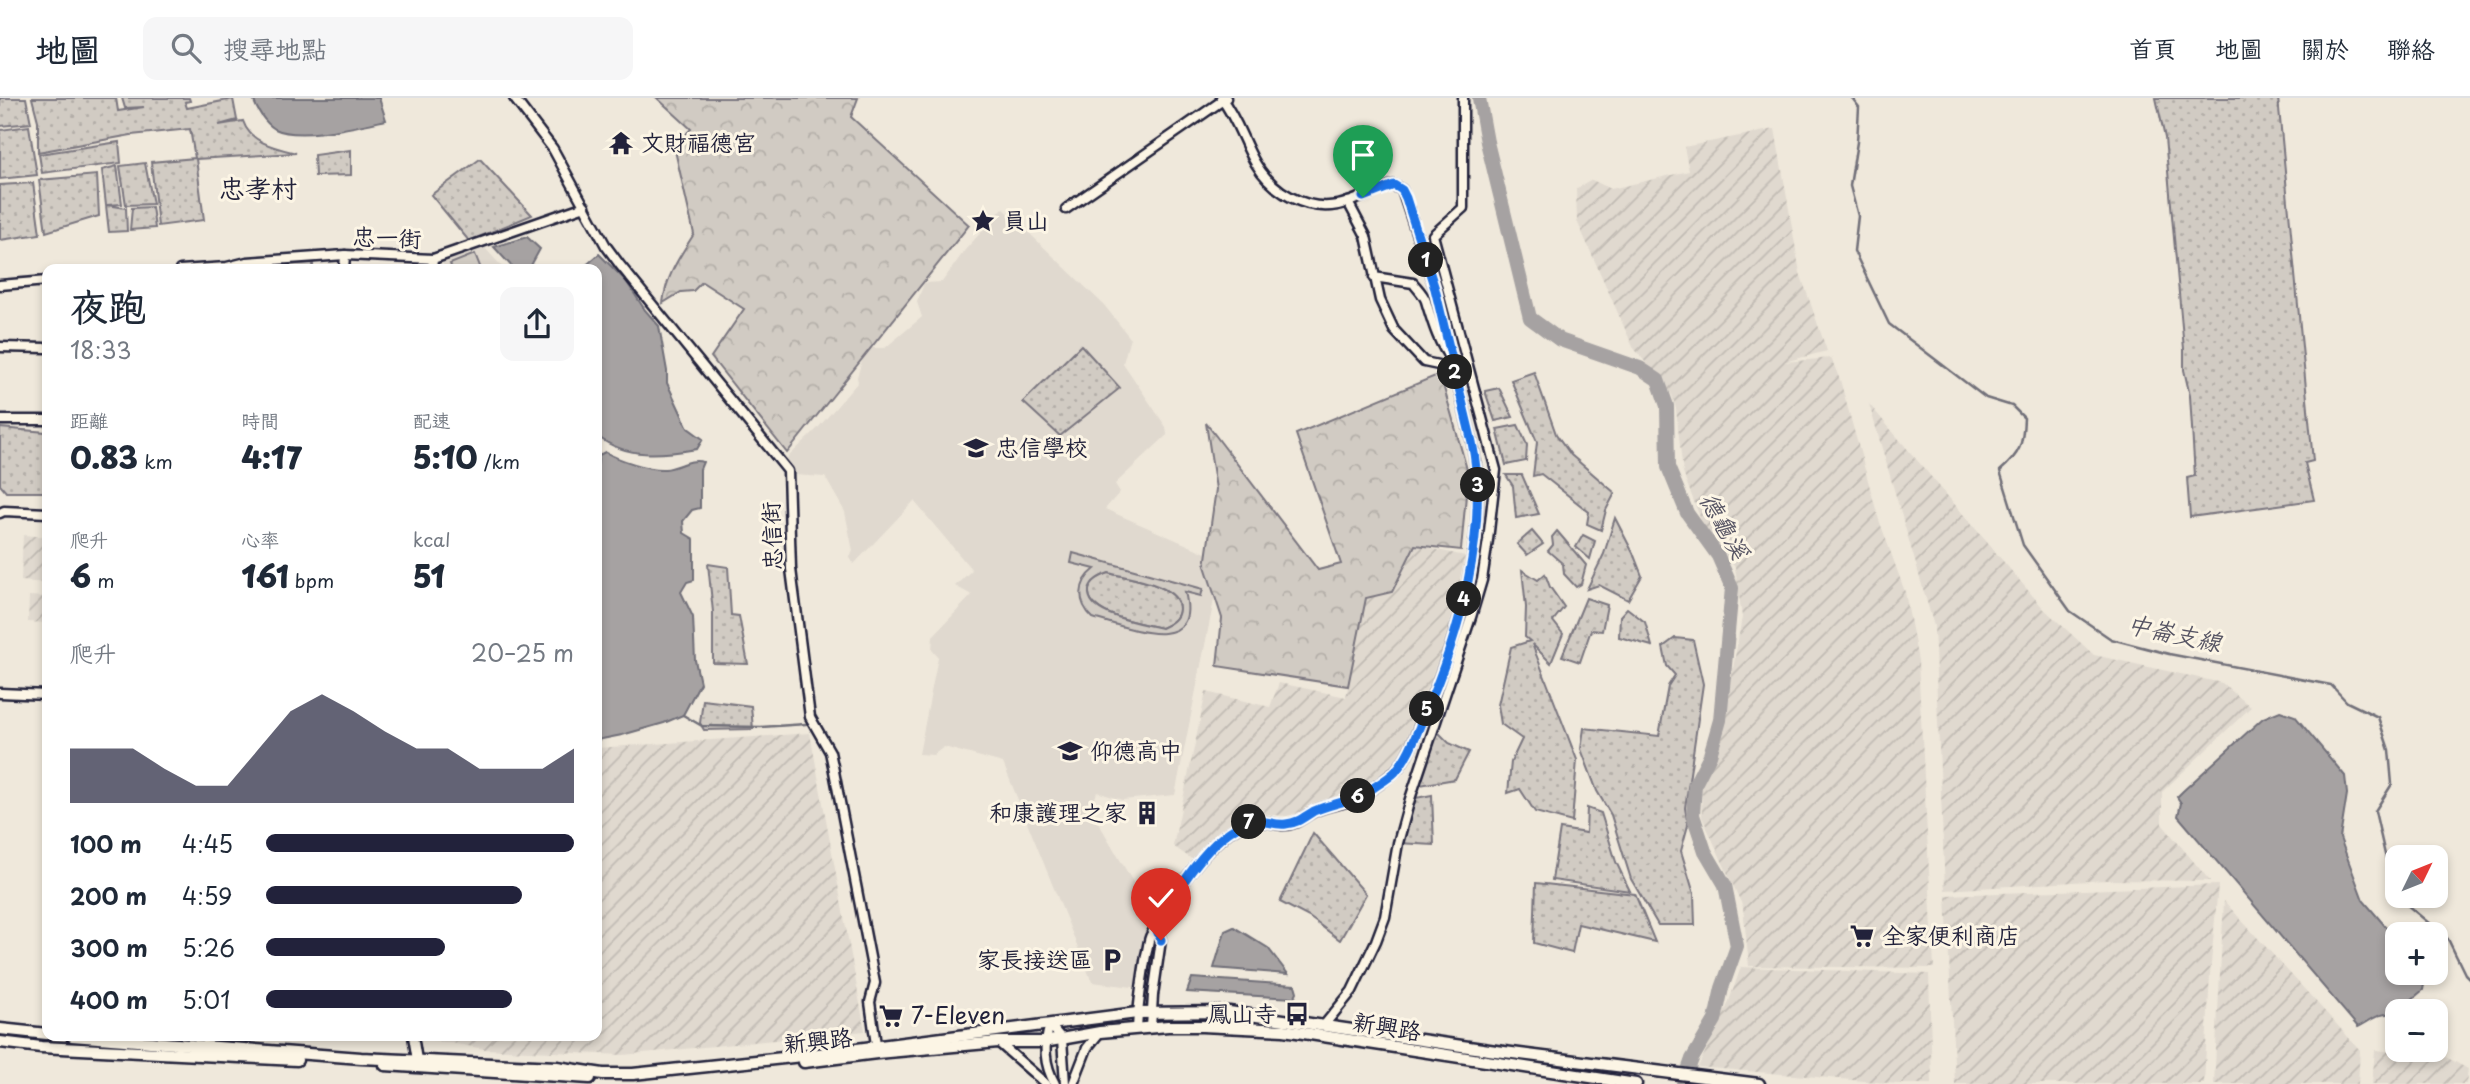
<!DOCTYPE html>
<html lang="zh-TW">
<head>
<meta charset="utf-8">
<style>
  :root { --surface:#fff; --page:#f6f6f7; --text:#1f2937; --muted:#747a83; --line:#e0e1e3; --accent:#22223b }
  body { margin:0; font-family:"Playpen Sans","LXGW WenKai TC",sans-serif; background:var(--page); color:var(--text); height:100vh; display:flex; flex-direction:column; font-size:26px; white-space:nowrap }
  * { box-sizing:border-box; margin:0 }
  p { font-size:23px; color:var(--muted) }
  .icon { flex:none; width:38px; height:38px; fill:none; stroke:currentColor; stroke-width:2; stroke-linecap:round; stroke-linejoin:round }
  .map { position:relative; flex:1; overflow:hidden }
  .drawer { position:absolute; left:42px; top:166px; width:560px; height:777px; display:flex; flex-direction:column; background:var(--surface); border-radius:14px; box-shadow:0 4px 10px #0003 }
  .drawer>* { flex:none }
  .needle { width:46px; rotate:47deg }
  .fabs { position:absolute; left:2385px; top:747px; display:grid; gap:14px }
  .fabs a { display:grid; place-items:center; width:63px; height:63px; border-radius:14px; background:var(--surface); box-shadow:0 4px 10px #0003; font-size:35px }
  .pin { position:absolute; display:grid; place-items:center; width:60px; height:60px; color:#fff; margin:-72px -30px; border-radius:50% 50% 50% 0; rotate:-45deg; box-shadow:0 0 7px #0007 }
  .pin .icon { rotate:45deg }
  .km { position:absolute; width:35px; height:35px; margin:-18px; border-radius:50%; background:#222; color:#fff; font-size:19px; line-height:35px; text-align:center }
  .round { display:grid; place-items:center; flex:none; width:74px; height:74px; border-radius:14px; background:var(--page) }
  .overview { display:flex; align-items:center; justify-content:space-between; height:119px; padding:0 28px }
  h1 { font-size:38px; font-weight:800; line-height:52px }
  .metrics { display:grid; grid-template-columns:repeat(3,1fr); gap:10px; height:119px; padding:7px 28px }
  .metrics div { display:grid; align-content:center }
  .metrics b { font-size:30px; font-weight:800 }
  .metrics small { font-size:19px; font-weight:400 }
  .metrics p { font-size:19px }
  .chart { height:196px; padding:14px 28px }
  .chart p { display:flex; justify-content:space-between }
  .chart svg { width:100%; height:126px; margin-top:7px; fill:var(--accent); opacity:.7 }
  ul { padding:0 28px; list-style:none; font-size:23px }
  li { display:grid; grid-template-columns:112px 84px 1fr; align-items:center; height:52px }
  li i { height:18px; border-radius:9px; background:var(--accent) }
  header { display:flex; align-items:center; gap:42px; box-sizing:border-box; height:98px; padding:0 35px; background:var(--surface); border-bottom:2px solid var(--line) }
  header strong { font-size:33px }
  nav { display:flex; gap:38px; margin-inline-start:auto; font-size:24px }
  .search { width:490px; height:63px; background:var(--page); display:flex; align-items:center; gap:18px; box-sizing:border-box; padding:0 24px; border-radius:14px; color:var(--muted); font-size:26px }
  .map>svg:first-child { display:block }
  .built { fill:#e0d9cf }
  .industrial { fill:url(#industrial-furrows) }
  .green { fill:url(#green-dots); stroke:#7a767f; stroke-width:2 }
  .forest { fill:url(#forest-crowns); stroke:#7a767f; stroke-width:2 }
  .pitch { fill:#d1cbc3; stroke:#7a767f; stroke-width:2; fill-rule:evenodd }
  .water { fill:#a6a2a2; stroke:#716f79; stroke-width:2 }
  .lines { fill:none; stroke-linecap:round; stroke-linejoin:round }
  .stream { stroke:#716f79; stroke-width:2.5 }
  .river { stroke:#a6a2a2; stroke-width:14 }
  .minor-casing { stroke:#22223b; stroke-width:13 }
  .major-casing { stroke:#22223b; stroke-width:15 }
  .minor { stroke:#fcf5e5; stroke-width:8 }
  .major { stroke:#fcf5e5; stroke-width:10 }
  .route-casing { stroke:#fff; stroke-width:14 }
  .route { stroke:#1a73e8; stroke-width:9 }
  .labels { text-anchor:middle; stroke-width:6; stroke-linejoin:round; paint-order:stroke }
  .poi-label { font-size:23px; fill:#22223b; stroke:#fcf5e5; text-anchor:start }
  .street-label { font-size:23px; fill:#22223b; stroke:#fcf5e5 }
  .water-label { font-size:24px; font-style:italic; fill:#575564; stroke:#fcf5e5 }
  .quarter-label { font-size:26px; fill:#22223b; stroke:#fcf5e5 }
</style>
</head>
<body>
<header>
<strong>地圖</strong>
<div class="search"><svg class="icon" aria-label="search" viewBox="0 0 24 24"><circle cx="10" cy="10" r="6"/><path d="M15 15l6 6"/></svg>搜尋地點</div>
<nav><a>首頁</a><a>地圖</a><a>關於</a><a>聯絡</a></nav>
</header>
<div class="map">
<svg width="2470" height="986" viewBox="0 0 2470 986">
  <defs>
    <pattern id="industrial-furrows" width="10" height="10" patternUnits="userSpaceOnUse" patternTransform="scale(1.75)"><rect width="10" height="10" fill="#e0d9cf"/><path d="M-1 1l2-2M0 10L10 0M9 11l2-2" fill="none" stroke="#c0bab3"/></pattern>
    <pattern id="green-dots" width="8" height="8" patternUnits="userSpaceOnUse" patternTransform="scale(1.75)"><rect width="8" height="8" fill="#d1cbc3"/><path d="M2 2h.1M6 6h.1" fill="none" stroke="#b3aea8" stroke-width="1.8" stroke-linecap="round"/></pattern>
    <pattern id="forest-crowns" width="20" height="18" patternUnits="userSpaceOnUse" patternTransform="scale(1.75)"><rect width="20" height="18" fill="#d1cbc3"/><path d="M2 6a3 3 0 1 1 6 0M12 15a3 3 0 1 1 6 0" fill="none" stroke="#b3aea8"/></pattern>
  </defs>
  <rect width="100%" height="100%" fill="#efe8db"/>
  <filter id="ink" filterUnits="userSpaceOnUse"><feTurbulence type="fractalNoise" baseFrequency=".0143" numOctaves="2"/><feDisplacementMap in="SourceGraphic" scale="14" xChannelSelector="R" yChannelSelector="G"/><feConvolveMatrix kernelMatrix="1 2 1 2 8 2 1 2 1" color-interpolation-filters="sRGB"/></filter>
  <g filter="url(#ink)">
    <g class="built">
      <path d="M1003,110L1104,207L1130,240L1123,265L1166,329L1167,337L1115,386L1120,394L1105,411L1222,462L1175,697L1122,702L1097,694L1091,712L1151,815L1141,890L1092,884L1003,665L944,649L933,657L919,656L938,559L932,552L933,538L972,497L955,488L972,472L914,403L854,466L849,460L853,453L845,414L825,379L794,377L785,362L818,330L858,284L857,279L866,250H885L922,219L917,204L924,185L942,184L965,152Z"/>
      <path d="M485,150L504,171L443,172V164Z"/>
    </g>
    <g class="industrial">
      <path d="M1775,31L1800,175L1827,253L1784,264L1831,260L1840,282L1879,422L1905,494L1918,563L1934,870L1749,868L1743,809L1702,719L1701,689L1722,633L1742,519L1735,469L1703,427L1683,375L1676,311L1672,297L1633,249L1577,123L1576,91L1592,82L1611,91L1689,73L1684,49Z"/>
      <path d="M1869,306L2044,511L2094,557L2222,585L2251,609L2162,694V726L2210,783L2106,782L1945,792L1934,528Z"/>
      <path d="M23,437L47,439V485L21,483Z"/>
      <path d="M1415,447L1465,458L1447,543L1396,666L1361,691L1313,711L1287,718L1250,715L1219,733L1193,762L1173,748L1206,594L1270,609L1279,585L1346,599L1366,500L1392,494Z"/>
      <path d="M29,498L47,499V525L28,524Z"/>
      <path d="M810,635L865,933L623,957L485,951L427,941L361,938H597V650Z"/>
      <path d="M2218,787L2210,877L2204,986H1955L1946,797Z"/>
      <path d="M2224,803L2360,952L2358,986H2214Z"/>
      <path d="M1741,869L1929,876L1932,986H1899L1698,969L1728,906Z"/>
      <path d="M2375,952L2405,955V952H2433L2468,971L2466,986H2372Z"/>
    </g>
    <g class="green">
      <path d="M0,0H26L31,25L0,28Z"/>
      <path d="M32,0H116L118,13L144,9L125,10L122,0H189L190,3L185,4L187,10L233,1L237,22L219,27L243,23C250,45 276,50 296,55L196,61L204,122L158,128L151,64L195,60L190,31L131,37L38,54V23Z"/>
      <path d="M2156,0H2278L2313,363L2305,365L2314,402L2190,419L2187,380L2195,378L2190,298L2184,272V251L2165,40Z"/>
      <path d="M29,28L37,77L0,81V32Z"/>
      <path d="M119,44L121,65L42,75L39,56Z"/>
      <path d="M351,52V77L315,78L314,57Z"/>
      <path d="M480,61L532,117L469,143L431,97Z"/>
      <path d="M145,65L153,106L126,107L120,68Z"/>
      <path d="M117,68L122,106L107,107L126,110L127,133L109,134L102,72Z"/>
      <path d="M97,77L99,118L46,134L39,82Z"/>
      <path d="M33,85L40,136L0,142V87Z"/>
      <path d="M152,109L155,130L130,132L132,110Z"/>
      <path d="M1081,247L1120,290L1060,338L1023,304Z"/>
      <path d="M1534,274L1556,336L1571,357L1615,395L1606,412L1601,432L1587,426L1589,414L1541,376L1533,378L1537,344L1511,282Z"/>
      <path d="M1499,290L1513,319L1495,323L1485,293Z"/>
      <path d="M1518,327L1527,347L1526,363L1506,367L1497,331Z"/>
      <path d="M0,330L46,334L47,394H6L0,387Z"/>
      <path d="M1506,377H1522L1539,416L1516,420L1513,388Z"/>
      <path d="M1615,420L1633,455L1642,478L1628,502L1599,487L1587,491L1604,456Z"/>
      <path d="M1532,433L1543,446L1527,457L1517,446Z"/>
      <path d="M1557,433L1586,467L1581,486L1576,489L1564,476L1563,466L1548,453L1553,447L1552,439Z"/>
      <path d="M1583,437L1595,443L1590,461L1576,449Z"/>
      <path d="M708,466L728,469L731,517L739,518L748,566L713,565V514Z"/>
      <path d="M1522,472L1538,482L1545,476L1550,489L1564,509L1553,523L1563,536L1551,565L1532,546L1577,662L1572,724L1535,714L1520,691L1508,695L1511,664L1522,641L1501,626L1498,607L1511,549L1530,543L1525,539L1526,509Z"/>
      <path d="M1109,475C1127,480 1180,486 1179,511C1179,521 1170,526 1161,530C1142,525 1086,518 1089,492C1090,482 1101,478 1109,475Z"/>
      <path d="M1586,500L1607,507L1602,533L1591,532L1580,564L1562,558Z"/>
      <path d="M1627,510L1645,524L1652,548L1619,539L1620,518Z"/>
      <path d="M1675,540L1693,542L1703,586L1685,710L1688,727L1681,753L1694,796L1695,827H1658L1631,781L1611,717L1597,693L1581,651L1584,630L1659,638L1668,588L1675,577L1667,568L1663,549Z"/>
      <path d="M703,602L751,608L753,631L704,632L700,625Z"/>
      <path d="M1433,629L1449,645L1469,654L1455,681L1414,688Z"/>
      <path d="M1432,697L1434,747L1398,745L1410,701Z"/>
      <path d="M1587,710L1601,715L1616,764L1630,793L1552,782L1560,731L1586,735Z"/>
      <path d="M1313,735L1366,796L1340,842L1309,819L1280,804Z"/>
      <path d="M1536,785L1635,796L1655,844L1578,826L1572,855L1534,845Z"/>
    </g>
    <g class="forest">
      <path d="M657,0H858L851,19L969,127L787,355L711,259L744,211L702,184L693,193L681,194L663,205C666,178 680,158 694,136L674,48L691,31Z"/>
      <path d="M1440,276L1468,375L1461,452L1415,447L1392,494L1366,500L1348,588L1217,568L1222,520L1205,468L1216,391L1206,325L1318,472L1341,466L1296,336Z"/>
    </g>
    <g class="pitch">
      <path d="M475,156L481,171H452L450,166Z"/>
      <path d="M313,165V171H281V167Z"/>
      <path d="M1073,455L1203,491L1201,498L1185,494C1202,560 1126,529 1093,520C1077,505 1077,485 1095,471L1071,465ZM1109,475C1127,480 1180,486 1179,511C1179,521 1170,526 1161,530C1142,525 1086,518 1089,492C1091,482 1101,478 1109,475Z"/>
    </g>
    <g class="water">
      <path d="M253,0H379L386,22C359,28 300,43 275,31C265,25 256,11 253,0Z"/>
      <path d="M527,139L540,151L529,171H514L494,149Z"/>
      <path d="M599,156L626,183L645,212L659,228L667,273V285L688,330L703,341L697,351C662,357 627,361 597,338V172L582,171Z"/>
      <path d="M605,354C619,362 649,372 665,371C679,370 689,360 703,364L700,371V410L692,412L683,423L684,435L694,441V482L687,484L681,494L693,519L695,562L700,585L683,617L664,625L622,637L597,642V368L599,357Z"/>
      <path d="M2280,613L2295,618L2345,678L2347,696L2340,740L2363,802L2397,842L2398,875H2422L2425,881L2423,892L2394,916C2378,914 2371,923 2358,929L2178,718L2181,705L2177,699L2183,693L2263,620Z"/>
      <path d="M1234,829L1268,850L1288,876L1214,870L1225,833Z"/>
      <path d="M1192,880L1295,887L1297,894L1294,900L1187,894Z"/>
    </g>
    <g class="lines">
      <g class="stream">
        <path d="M1852,0L1859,9L1857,44L1850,88L1858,118L1854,153L1889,226L1986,300L2012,308L2024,320C2023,346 2021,355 2000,373L2023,447L2070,513L2111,541L2169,556L2331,587L2347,604L2378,619L2389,652L2392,686L2375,713L2394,796L2448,841L2465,876L2470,881"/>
        <path d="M683,617L702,628L761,629L806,626"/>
      </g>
      <path class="river" d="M1479,0L1487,44L1530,220L1560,242L1640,270L1658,282L1667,308L1668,369L1687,415L1718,458L1732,490L1720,622L1710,657L1695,686L1693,717L1705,753L1725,787L1737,848L1722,890L1715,922L1692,961L1683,986"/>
      <g class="minor-casing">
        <g id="minor">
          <path d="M514,0L553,51L606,148L620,167L788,373L791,471L810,619L830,654L833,668L875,885L870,904L877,954"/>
          <path d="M1348,104L1366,138L1380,202L1394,232L1424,264L1443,268L1453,264C1438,245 1433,226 1426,203C1424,197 1417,190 1413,185L1374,179"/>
          <path d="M1066,111L1226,0"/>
          <path d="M180,172L227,169L247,164L345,157L433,161L585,108"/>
          <path d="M344,172L345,157"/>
          <path d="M432,172L433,161"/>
          <path d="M0,187L47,183"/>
          <path d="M0,249L47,250"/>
          <path d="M0,322H47"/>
          <path d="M0,415L4,413L47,415"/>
          <path d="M0,595L47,597"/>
          <path d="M1325,926L1352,893L1376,843L1385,819L1398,745L1410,701L1471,519L1482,482L1488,442L1496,372L1433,137L1463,110V0"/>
          <path d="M1050,927L1062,941L1065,986"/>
          <path d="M1050,927C1043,948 1044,966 1055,986"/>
          <path d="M1151,930L1153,897L1161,842L1156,830"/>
          <path d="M1137,931C1138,906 1142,882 1146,857C1148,851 1148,842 1151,837C1169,803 1211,733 1251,724C1262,721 1271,726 1282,727C1296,728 1304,718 1315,713C1325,708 1336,707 1346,704C1362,698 1378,688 1391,677C1407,664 1414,640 1422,622C1458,540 1491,433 1472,344L1435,191L1402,92L1393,87C1374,92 1357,103 1338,107C1305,113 1273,94 1256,66C1243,44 1238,22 1221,0"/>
          <path d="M413,938L417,962"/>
          <path d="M998,944L1046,986"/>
          <path d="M1073,986L1087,950L1100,934"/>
        </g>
      </g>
      <g class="major-casing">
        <g id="major">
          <path d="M0,931L47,936"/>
          <path d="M72,938L361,960L557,969L603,976H633L802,958L1137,915L1229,914L1496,953L1759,986"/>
          <path d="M0,944L41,949L297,962"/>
          <path d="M804,964L877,955L998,944H1044L1100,934L1168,928H1202L1284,932L1636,986"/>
          <path d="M385,967L590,980"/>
        </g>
      </g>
      <use href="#minor" class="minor"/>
      <use href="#major" class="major"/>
    </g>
  </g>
  <g class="lines" filter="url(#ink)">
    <g class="route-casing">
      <path id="route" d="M1161,842L1156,830C1175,796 1209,736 1249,724C1262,720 1274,728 1286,726C1298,725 1304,719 1314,713C1332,705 1352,704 1369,693C1377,687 1388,681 1395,674C1409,658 1416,637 1424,618C1459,538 1490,431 1472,344L1435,191L1406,100L1402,92L1394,87L1363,99"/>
    </g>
    <use href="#route" class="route"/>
  </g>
  <defs>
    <g id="temple-bare" transform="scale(1.89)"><path d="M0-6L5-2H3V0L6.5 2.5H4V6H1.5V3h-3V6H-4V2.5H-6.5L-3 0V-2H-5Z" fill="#22223b" stroke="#fcf5e5" stroke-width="2.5" paint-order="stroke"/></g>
    <g id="sight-bare" transform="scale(1.89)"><path d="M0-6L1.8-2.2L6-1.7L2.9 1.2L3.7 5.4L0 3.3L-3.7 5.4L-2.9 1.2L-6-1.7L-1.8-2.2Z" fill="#22223b" stroke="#fcf5e5" stroke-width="2.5" paint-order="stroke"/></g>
    <g id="school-bare" transform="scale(1.89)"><path d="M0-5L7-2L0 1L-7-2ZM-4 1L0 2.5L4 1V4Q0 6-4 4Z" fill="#22223b" stroke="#fcf5e5" stroke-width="2.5" paint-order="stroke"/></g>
    <g id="building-bare" transform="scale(1.89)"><path d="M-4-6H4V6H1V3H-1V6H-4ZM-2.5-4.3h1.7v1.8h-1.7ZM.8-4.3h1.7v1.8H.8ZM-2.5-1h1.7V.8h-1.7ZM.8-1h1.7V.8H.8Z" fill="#22223b" stroke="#fcf5e5" stroke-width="2.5" paint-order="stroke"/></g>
    <g id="supermarket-bare" transform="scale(1.89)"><path d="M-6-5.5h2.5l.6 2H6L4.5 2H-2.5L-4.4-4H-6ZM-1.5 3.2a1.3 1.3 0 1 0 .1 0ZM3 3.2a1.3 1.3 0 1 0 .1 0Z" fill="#22223b" stroke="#fcf5e5" stroke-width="2.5" paint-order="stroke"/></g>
    <g id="parking-bare" transform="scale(1.89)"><path d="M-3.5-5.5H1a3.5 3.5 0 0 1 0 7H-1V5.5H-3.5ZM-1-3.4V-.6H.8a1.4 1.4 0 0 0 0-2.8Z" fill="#22223b" stroke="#fcf5e5" stroke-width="2.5" paint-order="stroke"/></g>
    <g id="bus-bare" transform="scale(1.89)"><path d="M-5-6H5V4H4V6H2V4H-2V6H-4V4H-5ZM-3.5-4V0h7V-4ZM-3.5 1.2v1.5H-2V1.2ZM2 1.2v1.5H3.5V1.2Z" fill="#22223b" stroke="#fcf5e5" stroke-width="2.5" paint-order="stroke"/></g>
  </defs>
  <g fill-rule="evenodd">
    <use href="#temple-bare" x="621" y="45"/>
    <use href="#sight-bare" x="983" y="123"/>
    <use href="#school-bare" x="976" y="350"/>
    <use href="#school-bare" x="1070" y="653"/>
    <use href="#building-bare" x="1147" y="715"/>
    <use href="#supermarket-bare" x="1862" y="838"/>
    <use href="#parking-bare" x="1112" y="862"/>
    <use href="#bus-bare" x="1297" y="916"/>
    <use href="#supermarket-bare" x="891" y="918"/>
  </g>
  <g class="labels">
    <g class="poi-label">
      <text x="641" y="53">文財福德宮</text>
      <text x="1003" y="131">員山</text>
      <text x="996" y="358">忠信學校</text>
      <text x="1090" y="661">仰德高中</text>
      <text x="1127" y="723" text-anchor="end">和康護理之家</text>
      <text x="1882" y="846">全家便利商店</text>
      <text x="1092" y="870" text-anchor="end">家長接送區</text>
      <text x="1277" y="924" text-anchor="end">鳳山寺</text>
      <text x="911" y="926">7-Eleven</text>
    </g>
    <g class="street-label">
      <text transform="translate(387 140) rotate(2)" y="8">忠一街</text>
      <text transform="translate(772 438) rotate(-92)" y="8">忠信街</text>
      <text transform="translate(1387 929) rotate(9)" y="8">新興路</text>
      <text transform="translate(818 943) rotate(-6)" y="8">新興路</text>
    </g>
    <g class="water-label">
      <text transform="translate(1724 428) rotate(60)" y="8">德龜溪</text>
      <text transform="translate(2174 536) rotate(12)" y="8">中崙支線</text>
    </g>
    <g class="quarter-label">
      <text x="258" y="100">忠孝村</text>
    </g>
  </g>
</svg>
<div class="fabs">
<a><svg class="needle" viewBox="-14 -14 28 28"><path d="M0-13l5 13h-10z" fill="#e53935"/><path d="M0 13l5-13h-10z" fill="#747a83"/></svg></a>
<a>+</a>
<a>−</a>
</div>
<div class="pin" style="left:1363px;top:99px;background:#1e9e55"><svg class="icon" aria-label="arrive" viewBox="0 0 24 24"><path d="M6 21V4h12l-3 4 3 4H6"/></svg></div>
<div class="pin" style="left:1161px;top:842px;background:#d93025"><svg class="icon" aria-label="check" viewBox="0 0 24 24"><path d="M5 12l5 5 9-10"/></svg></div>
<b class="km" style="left:1426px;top:162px">1</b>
<b class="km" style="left:1455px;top:274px">2</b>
<b class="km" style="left:1478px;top:387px">3</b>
<b class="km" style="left:1464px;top:501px">4</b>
<b class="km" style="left:1427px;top:611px">5</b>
<b class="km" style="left:1358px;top:698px">6</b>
<b class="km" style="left:1249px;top:724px">7</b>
<section class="drawer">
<div class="overview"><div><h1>夜跑</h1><p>18:33</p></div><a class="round"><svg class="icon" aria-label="share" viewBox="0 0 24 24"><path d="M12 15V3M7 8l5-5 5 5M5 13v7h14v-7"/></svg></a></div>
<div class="metrics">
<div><p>距離</p><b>0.83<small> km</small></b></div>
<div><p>時間</p><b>4:17</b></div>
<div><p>配速</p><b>5:10<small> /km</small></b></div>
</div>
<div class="metrics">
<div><p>爬升</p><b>6<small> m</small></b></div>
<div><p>心率</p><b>161<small> bpm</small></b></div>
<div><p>kcal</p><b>51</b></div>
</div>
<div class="chart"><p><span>爬升</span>20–25 m</p>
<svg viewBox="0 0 160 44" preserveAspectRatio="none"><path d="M0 44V25L10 25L20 25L30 32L40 38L50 38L60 25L70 12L80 6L90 12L100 19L110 25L120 25L130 32L140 32L150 32L160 25V44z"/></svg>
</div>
<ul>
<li><b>100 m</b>4:45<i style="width:100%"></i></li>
<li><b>200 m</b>4:59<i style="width:83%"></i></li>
<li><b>300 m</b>5:26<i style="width:58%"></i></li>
<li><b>400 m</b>5:01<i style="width:80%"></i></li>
</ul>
</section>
</div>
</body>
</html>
